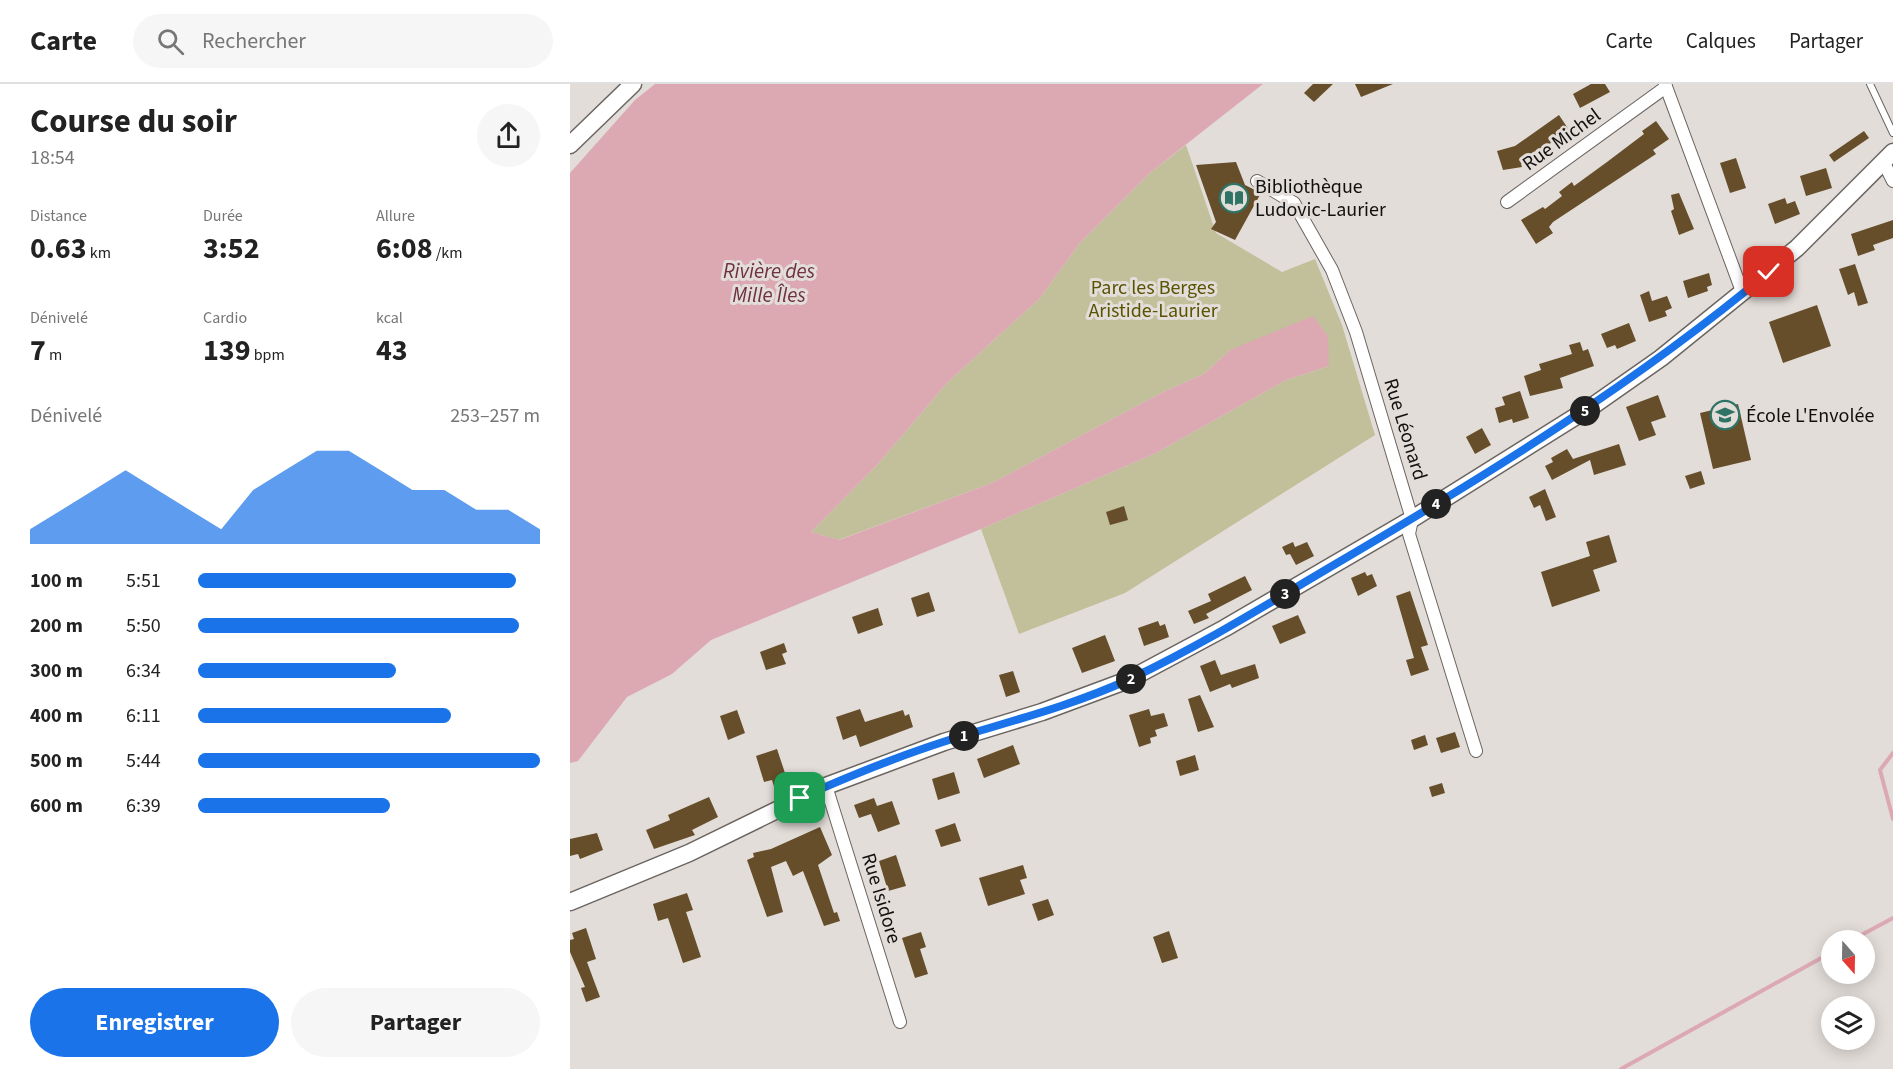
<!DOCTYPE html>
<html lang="fr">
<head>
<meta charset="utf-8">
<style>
  :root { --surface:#fff; --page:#f6f6f6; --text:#222; --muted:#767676; --line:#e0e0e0; --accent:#1a73e8 }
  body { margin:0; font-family:"Source Sans 3",sans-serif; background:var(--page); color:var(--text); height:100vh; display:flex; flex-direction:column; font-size:22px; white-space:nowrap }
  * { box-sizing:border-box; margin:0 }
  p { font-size:20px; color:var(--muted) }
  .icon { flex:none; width:33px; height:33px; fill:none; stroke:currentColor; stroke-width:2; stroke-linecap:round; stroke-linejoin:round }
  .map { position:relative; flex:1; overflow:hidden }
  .side { display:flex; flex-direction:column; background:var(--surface); width:570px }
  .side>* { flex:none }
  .needle { width:39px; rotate:160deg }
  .fabs { position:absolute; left:1251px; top:846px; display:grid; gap:12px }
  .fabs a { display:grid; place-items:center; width:54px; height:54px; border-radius:50%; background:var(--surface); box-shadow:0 3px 15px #0003; font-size:30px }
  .pin { position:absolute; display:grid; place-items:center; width:51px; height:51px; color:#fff; margin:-26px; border-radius:12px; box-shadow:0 3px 9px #0006 }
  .km { position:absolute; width:30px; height:30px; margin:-15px; border-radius:50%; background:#222; color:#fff; font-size:16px; line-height:30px; text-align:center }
  .round { display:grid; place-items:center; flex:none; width:63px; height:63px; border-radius:32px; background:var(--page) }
  .overview { display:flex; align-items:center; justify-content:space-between; height:102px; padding:0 30px }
  h1 { font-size:33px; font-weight:700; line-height:45px }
  .metrics { display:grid; grid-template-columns:repeat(3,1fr); gap:9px; height:102px; padding:6px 30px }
  .metrics div { display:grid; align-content:center }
  .metrics b { font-size:30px; font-weight:700 }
  .metrics small { font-size:16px; font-weight:400 }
  .metrics p { font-size:16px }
  .chart { height:168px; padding:12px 30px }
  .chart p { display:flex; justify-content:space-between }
  .chart svg { width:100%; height:108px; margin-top:6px; fill:var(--accent); opacity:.7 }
  .primary-button { display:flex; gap:12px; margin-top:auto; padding:12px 30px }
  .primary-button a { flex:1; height:69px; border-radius:36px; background:var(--accent); color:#fff; font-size:24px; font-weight:700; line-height:69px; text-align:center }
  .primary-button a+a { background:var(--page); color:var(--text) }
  ul { padding:0 30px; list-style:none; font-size:20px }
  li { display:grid; grid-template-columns:96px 72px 1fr; align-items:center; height:45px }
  li i { height:15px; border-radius:8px; background:var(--accent) }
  header { display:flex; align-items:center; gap:36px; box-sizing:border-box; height:84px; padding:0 30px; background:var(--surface); border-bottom:2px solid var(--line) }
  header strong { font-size:28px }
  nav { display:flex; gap:33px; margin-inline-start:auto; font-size:21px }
  .search { width:420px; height:54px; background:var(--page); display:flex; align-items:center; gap:15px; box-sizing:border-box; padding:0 21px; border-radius:33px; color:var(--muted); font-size:22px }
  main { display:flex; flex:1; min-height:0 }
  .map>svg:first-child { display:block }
  .green { fill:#c2bf9b }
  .water { fill:#dca9b3 }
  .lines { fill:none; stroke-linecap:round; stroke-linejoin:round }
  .stream { stroke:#dca9b3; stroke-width:4 }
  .building { fill:#654e29 }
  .lane-casing { stroke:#6b6562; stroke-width:8 }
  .street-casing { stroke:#6b6562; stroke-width:14 }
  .secondary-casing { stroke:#6b6562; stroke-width:19 }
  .lane { stroke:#fff; stroke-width:6 }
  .street { stroke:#fff; stroke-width:12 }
  .secondary { stroke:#fff; stroke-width:16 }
  .route-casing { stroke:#fff; stroke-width:12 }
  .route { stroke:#1a73e8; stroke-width:8 }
  .labels { text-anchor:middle; stroke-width:6; stroke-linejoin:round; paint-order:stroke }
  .street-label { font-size:20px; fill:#12100e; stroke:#e3ddd9 }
  .poi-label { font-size:20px; fill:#12100e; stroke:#e3ddd9; text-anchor:start }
  .park-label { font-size:20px; fill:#5a5300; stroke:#e3ddd9 }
  .water-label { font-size:21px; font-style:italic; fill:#6f3041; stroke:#e3ddd9 }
</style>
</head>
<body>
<header>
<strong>Carte</strong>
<div class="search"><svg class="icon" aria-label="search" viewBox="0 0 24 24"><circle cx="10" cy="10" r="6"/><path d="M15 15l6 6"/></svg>Rechercher</div>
<nav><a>Carte</a><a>Calques</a><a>Partager</a></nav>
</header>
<main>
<section class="side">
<div class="overview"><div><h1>Course du soir</h1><p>18:54</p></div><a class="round"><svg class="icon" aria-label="share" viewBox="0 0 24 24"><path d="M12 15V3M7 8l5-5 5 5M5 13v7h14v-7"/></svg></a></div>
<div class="metrics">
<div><p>Distance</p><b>0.63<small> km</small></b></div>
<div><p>Durée</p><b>3:52</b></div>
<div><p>Allure</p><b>6:08<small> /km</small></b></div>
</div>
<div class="metrics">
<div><p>Dénivelé</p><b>7<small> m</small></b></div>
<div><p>Cardio</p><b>139<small> bpm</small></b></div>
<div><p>kcal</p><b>43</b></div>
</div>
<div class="chart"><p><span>Dénivelé</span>253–257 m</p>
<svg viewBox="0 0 160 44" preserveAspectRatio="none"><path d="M0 44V38L10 30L20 22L30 14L40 22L50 30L60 38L70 22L80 14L90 6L100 6L110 14L120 22L130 22L140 30L150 30L160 38V44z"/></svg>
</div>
<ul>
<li><b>100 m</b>5:51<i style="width:93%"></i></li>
<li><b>200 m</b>5:50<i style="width:94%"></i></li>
<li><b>300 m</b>6:34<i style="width:58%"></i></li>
<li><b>400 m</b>6:11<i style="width:74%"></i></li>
<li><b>500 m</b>5:44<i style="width:100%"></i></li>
<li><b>600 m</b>6:39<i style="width:56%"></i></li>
</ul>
<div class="primary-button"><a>Enregistrer</a><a>Partager</a></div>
</section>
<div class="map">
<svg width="1323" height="985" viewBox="0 0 1323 985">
  <rect width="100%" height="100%" fill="#e3ddd9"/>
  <path class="green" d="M616,61L646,149L712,188L745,175L772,241L805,351L555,509L449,550L411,445L586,369L716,296L759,282L660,266L634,290L593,308L422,399L268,456L241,448L307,381L377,299L470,214L509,160L581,88Z"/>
  <path class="water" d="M85,0H693L581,88L509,160L470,214L377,299L307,381L241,448L269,456L422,399L593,308L634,290L660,266L743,232L758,252L759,282L716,296L586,369L411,445L141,556L102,590L57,613L8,677L0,679V89L65,16Z"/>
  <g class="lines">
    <g class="stream">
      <path d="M1323,669L1310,686L1323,735"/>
      <path d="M1282,856L1323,834"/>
      <path d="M1051,985L1262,868"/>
    </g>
  </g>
  <g class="building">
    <path d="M743,0H763L744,18L734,9Z"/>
    <path d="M785,0H823L791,13Z"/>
    <path d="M1021,0H1035L1040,8L1010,24L1003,10Z"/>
    <path d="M989,31L999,46L951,80L952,83L933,86L927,67L945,62Z"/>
    <path d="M1086,37L1099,55L1083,66L1086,70L983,138L979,143L983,149L966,160L951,136L973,123L975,125L992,112L989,108L1002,98L1004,102L1037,78L1074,50L1072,47Z"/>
    <path d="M1294,47L1299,54L1264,78L1259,71Z"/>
    <path d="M1166,74L1176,104L1160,109L1150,79Z"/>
    <path d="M666,78L675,101L691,109L665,156L641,145L646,138L626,81Z"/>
    <path d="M1256,84L1262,104L1236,112L1230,92Z"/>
    <path d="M1109,109L1124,145L1109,151L1101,127L1104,125L1101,111Z"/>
    <path d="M1215,114L1217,120L1225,117L1230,130L1205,140L1198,120Z"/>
    <path d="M1323,136V154L1303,161L1305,166L1288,172L1281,150Z"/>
    <path d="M1285,180L1298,219L1288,222L1284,208L1278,211L1269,185Z"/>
    <path d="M1139,189L1142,201L1137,203L1138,207L1118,214L1113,197Z"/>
    <path d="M1079,207L1082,217L1097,212L1102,224L1095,227L1097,232L1079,238L1070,211Z"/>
    <path d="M1247,221L1261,262L1213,279L1199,238Z"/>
    <path d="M1059,239L1066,257L1047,265L1045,261L1037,264L1031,250Z"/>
    <path d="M1010,258L1013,267L1018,265L1024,282L990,294L993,304L960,312L954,292L971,286L969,280L1002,270L999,261Z"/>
    <path d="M950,307L959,334L943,339L942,335L929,339L925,324L935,321L932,313Z"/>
    <path d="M1088,311L1096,333L1081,338L1086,351L1069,357L1056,323Z"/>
    <path d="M1168,320L1181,376L1143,385L1130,329Z"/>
    <path d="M912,344L921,361L905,370L896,353Z"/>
    <path d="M1049,360L1056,381L1024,391L1020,376L982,396L975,382L983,378L981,374L997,365L1003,375Z"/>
    <path d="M1131,387L1135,400L1120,405L1115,392Z"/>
    <path d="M975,405L986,433L976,437L970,421L964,424L959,413Z"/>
    <path d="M554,422L558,436L540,441L536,428Z"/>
    <path d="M1039,451L1047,478L1023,486L1030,507L982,523L971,488L1020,472L1016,458Z"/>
    <path d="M723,458L725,463L737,458L744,472L726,481L720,470L716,471L712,463Z"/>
    <path d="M795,488L797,492L802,490L807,502L788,512L781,494Z"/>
    <path d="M675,492L682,506L636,530L639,534L624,540L618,527L641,517L638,510Z"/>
    <path d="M840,507L858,561L851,563L859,586L841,592L836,576L844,574L826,512Z"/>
    <path d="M359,508L365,527L347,533L341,514Z"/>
    <path d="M308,524L313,541L288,550L282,533Z"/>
    <path d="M728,531L736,549L710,560L702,542Z"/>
    <path d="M588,537L590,542L595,540L599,553L574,562L568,544Z"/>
    <path d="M535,551L545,577L512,589L502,564Z"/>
    <path d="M214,559L217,568L212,570L216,580L196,586L190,568Z"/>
    <path d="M645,576L651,591L685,580L689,594L662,604L660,600L640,608L630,582Z"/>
    <path d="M443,587L450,608L436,613L429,591Z"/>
    <path d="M630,611L644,643L628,648L618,615Z"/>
    <path d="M290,625L295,638L333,626L335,632L339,630L343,643L290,663L286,651L273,656L266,633Z"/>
    <path d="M579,625L581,632L594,629L598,642L585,646L587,652L580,654L581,659L569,663L559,631Z"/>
    <path d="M167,626L175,649L158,656L150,632Z"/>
    <path d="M885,648L890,663L871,669L866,654Z"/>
    <path d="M855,651L858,661L844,666L841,656Z"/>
    <path d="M443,661L450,680L414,694L407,675Z"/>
    <path d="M207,665L220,704L206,709L202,696L194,698L186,672Z"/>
    <path d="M625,671L629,686L610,692L606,677Z"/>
    <path d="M384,688L390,709L368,716L362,695Z"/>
    <path d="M872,699L875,709L862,713L859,703Z"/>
    <path d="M139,713L148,733L122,746L125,751L84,765L76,746L100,736L98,731Z"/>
    <path d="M304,714L307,722L322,717L330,740L308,748L301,730L289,734L284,721Z"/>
    <path d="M385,739L391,757L371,763L365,746Z"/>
    <path d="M250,743L262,771L248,781L264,829L267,828L270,837L254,842L233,787L223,792L216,777L201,783L213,828L197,833L177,776L184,773L183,769L201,765Z"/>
    <path d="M27,749L33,766L10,775L8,770L0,772V755Z"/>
    <path d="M326,771L336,802L318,807L309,777Z"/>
    <path d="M453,781L457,794L450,796L455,810L418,822L409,794Z"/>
    <path d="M117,809L123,826L116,828L131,873L113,879L98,834L88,837L83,820Z"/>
    <path d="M478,815L484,831L468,837L462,820Z"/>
    <path d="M16,844L26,875L17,878L30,913L16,918L11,904L15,903L0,868V856L4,855L2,849Z"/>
    <path d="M599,847L608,874L592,879L583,853Z"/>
    <path d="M351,848L356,863L350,865L358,890L345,894L332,854Z"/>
  </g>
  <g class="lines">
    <g class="lane-casing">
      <path id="lane" d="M1300,0L1323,49"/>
    </g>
    <g class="street-casing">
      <g id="street">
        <path d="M1095,0L1173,210"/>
        <path d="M1313,77L1323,97"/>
        <path d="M687,97L724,119L762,186L786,248L842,435L839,450L906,667"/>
        <path d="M937,118L1096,3"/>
        <path d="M256,702L330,938"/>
      </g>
    </g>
    <g class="secondary-casing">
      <g id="secondary">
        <path d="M0,61L63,0"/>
        <path d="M0,818L119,769L256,702L374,658L472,628L558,596L655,544L842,435L1024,321L1091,274L1227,164L1323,68"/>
      </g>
    </g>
    <use href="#lane" class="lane"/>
    <use href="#street" class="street"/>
    <use href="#secondary" class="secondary"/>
  </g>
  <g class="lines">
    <g class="route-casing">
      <path id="route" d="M230,714C277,693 326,673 376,657C437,638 502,622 560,595C634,560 704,516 774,475C922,388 1067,298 1199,188"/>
    </g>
    <use href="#route" class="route"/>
  </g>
  <defs>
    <g id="library-ring" transform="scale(1.5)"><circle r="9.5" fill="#e3ddd9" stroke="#2f7365" stroke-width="1.5"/><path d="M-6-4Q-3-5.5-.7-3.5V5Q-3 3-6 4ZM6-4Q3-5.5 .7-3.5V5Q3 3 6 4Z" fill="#2f7365"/></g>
    <g id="school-ring" transform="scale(1.5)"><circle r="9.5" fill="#e3ddd9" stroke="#2f7365" stroke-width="1.5"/><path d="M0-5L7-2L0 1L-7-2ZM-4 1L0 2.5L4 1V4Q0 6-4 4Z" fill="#2f7365"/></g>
  </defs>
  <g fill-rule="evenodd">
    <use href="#library-ring" x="664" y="114"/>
    <use href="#school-ring" x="1155" y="331"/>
  </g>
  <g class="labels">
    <g class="street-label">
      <text transform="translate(991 55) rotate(-36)" y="7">Rue Michel</text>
      <text transform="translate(836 345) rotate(73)" y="7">Rue Léonard</text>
      <text transform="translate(312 814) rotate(73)" y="7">Rue Isidore</text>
    </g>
    <g class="poi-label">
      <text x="685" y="109">Bibliothèque<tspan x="685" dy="23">Ludovic-Laurier</tspan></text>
      <text x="1176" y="338">École L'Envolée</text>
    </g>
    <g class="park-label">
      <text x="583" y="210">Parc les Berges<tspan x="583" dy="23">Aristide-Laurier</tspan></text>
    </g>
    <g class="water-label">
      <text x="199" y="194">Rivière des<tspan x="199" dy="24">Mille Îles</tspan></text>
    </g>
  </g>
</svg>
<div class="fabs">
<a><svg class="needle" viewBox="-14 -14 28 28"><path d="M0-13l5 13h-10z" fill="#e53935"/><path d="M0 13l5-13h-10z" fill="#767676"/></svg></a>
<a><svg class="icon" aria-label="layers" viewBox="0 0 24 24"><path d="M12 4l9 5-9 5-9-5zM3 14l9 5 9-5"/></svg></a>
</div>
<div class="pin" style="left:230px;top:714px;background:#1e9e55"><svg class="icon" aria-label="arrive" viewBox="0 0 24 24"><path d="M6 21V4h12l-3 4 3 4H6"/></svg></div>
<div class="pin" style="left:1199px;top:188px;background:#d93025"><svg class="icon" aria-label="check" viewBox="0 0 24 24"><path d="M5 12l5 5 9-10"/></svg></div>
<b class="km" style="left:394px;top:652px">1</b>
<b class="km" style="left:561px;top:595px">2</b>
<b class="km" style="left:715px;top:510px">3</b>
<b class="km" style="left:866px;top:420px">4</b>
<b class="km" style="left:1015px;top:327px">5</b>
</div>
</main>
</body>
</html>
